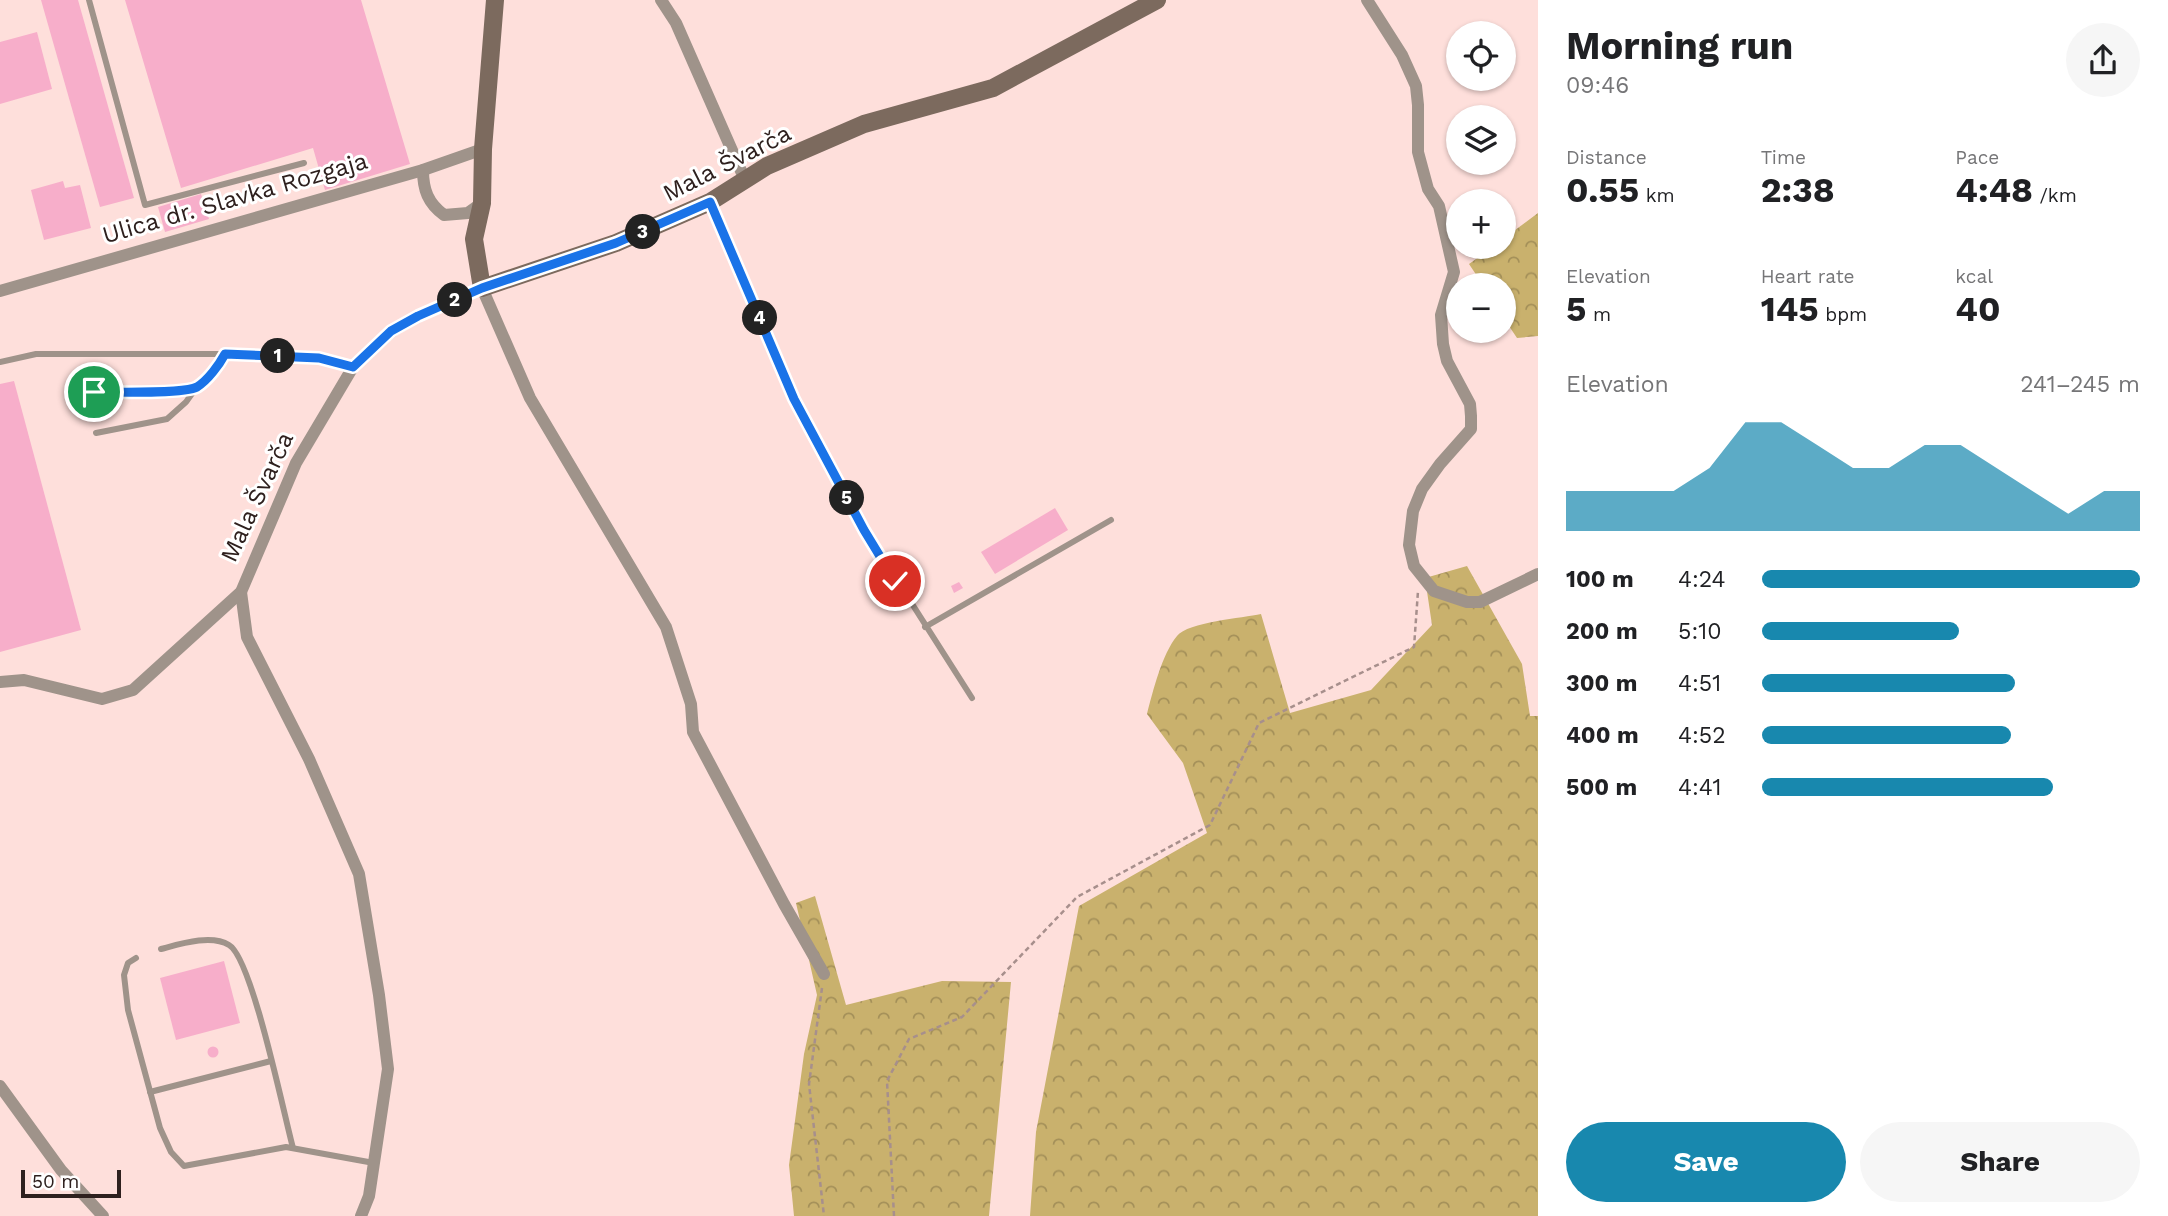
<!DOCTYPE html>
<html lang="en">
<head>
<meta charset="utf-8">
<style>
  :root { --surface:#fff; --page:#f6f6f6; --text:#202124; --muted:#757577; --accent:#1888ae }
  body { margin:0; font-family:"Work Sans",sans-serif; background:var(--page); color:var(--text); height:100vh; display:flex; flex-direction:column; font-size:26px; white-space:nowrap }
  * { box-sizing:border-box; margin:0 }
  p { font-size:23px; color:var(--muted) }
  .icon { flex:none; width:38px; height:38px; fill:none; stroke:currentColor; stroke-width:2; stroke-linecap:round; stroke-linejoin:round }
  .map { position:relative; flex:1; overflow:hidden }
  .details { display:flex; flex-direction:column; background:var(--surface); width:630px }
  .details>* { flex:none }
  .fabs { position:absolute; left:1446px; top:21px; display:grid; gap:14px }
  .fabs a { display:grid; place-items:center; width:70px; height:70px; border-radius:50%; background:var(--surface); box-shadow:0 2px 5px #0004; font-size:35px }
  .scale { position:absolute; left:21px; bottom:18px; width:100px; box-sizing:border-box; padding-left:7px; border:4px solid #2e201e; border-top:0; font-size:19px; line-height:24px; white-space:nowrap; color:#2e201e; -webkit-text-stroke:5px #fff; paint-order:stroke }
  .pin { position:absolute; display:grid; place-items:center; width:60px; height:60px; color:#fff; margin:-30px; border:4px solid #fff; border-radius:50%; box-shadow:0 2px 7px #0007 }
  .km { position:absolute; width:35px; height:35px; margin:-18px; border-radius:50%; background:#222; color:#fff; font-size:19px; line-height:35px; text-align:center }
  .round { display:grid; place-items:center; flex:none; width:74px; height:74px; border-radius:37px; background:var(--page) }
  .summary { display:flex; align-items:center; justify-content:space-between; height:119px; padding:0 28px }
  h1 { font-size:38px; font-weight:700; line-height:52px }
  .stats { display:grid; grid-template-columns:repeat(3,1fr); gap:10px; height:119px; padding:7px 28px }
  .stats div { display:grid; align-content:center }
  .stats b { font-size:35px; font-weight:700 }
  .stats small { font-size:19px; font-weight:400 }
  .stats p { font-size:19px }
  .chart { height:196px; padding:14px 28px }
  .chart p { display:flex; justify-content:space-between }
  .chart svg { width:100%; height:126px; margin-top:7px; fill:var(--accent); opacity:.7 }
  .primary-button { display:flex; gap:14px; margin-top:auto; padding:14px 28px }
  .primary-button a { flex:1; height:80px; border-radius:42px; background:var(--accent); color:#fff; font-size:28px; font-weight:700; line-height:80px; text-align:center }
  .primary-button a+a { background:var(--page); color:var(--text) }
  ul { padding:0 28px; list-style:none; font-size:23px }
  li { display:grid; grid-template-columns:112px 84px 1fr; align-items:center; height:52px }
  li i { height:18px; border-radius:9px; background:var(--accent) }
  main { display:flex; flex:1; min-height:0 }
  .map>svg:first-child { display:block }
  .forest { fill:url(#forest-crowns) }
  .building { fill:#f7aeca }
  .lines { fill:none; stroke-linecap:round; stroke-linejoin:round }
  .path { stroke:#a78f8c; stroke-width:2.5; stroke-dasharray:5 3.5; stroke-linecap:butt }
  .lane { stroke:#9f938a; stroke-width:6 }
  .street { stroke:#9f938a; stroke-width:12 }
  .secondary { stroke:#7c6a5e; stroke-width:18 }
  .route-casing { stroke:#fff; stroke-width:14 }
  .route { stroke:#1a73e8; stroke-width:9 }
  .labels { text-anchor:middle; stroke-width:6; stroke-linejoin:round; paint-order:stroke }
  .street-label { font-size:24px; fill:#2e201e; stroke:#fff }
</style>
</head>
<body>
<main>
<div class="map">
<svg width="1538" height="1216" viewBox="0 0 1538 1216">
  <defs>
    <pattern id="forest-crowns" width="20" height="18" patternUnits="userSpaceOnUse" patternTransform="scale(1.75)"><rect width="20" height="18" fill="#c9b16d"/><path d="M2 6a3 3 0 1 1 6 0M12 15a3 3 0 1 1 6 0" fill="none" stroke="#a49059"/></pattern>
  </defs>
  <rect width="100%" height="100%" fill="#fedfdb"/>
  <g class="forest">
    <path d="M1538,213V336L1517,338L1503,317V285H1483L1469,264L1493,247H1503V239Z"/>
    <path d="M1467,566L1522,664L1530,716H1538V1216H1030L1036,1132L1079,906L1207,833L1183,763L1147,714C1153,691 1162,654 1177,636C1188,622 1243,618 1261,614L1290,713L1371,690L1432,625L1425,578Z"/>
    <path d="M815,896L846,1005L942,981L1011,982L989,1216H794L789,1165L804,1054L817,995L796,903Z"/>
  </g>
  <g class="building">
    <path d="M41,0H78L134,198L100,207Z"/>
    <path d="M125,0H361L410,164L325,190L313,148L181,188Z"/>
    <path d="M37,32L52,89L0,104V42Z"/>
    <path d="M63,181L65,188L80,185L91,228L44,240L31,190Z"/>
    <path d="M201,194L209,219L165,232L158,207Z"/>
    <path d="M14,381L81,630L0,652V384Z"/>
    <path d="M1055,508L1068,530L995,574L981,552Z"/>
    <path d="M959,582L963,588L954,593L951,586Z"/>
    <path d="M224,961L240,1023L176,1040L160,978Z"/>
    <circle cx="213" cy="1052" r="5.5"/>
  </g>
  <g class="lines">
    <g class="path">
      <path d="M822,988L809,1084L824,1216"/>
      <path d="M894,1216L887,1081L909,1039L962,1017L1077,897L1210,825L1259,723L1414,647L1418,591"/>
    </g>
    <g class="lane">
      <path d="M89,0L145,205L304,163"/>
      <path d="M711,203L794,399L865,530L972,698"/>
      <path d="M0,362L36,354H225L319,358L353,367"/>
      <path d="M94,392C112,392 185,395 197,387C208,380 219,365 225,354"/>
      <path d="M96,433L167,419L186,402L196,388"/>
      <path d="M925,627L1111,520"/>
      <path d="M161,949C180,944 211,934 229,945C252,958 284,1115 293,1148"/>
      <path d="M136,958L128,963L124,975L128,1010L160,1128L171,1152L184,1166L286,1147L374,1163"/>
      <path d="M150,1092L271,1061"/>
    </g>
    <g class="street">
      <path d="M661,0L676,23L745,180"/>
      <path d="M1367,0L1402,55L1416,86L1418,105V152L1428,189L1439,206L1454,272L1441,315L1443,344L1447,361L1470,404L1471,416V429L1440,464L1422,489L1413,511L1409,545L1414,566L1434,591L1467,602H1480L1538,574"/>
      <path d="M423,170C423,190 428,203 444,215L468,213L482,203"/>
      <path d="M0,291L423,170L483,149"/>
      <path d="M241,592L247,637L309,759L359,874L379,995L388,1069L369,1196L361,1216"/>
      <path d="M0,682L24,680L102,699L133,690L241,592L296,463L353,367L392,331L418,316L482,288L530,398L666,627L691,704L693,732L784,904L824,974"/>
      <path d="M0,1086L61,1170L103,1216"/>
    </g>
    <path class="secondary" d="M495,0L483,149L482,203L474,239L482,288L616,243L710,202L767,166L864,124L993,88L1157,0"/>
  </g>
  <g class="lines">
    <g class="route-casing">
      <path id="route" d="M94,392C112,392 185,394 197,387C208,380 219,365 225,354L319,358L353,367L391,331L418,316L482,288L616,243L710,202L794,399L864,530L895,581"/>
    </g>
    <use href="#route" class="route"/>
  </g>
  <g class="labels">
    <g class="street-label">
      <text transform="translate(727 163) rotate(-27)" y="8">Mala Švarča</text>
      <text transform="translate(235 198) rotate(-16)" y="8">Ulica dr. Slavka Rozgaja</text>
      <text transform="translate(257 497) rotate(-65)" y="8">Mala Švarča</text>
    </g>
  </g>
</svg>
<div class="fabs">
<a><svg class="icon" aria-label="locate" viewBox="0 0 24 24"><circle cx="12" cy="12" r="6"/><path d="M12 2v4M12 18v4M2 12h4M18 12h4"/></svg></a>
<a><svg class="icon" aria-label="layers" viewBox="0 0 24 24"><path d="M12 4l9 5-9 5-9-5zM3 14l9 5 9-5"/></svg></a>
<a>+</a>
<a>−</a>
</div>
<div class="scale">50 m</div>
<div class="pin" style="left:94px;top:392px;background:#1e9e55"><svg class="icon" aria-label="arrive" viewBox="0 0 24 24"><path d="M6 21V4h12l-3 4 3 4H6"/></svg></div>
<div class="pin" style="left:895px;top:581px;background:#d93025"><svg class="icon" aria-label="check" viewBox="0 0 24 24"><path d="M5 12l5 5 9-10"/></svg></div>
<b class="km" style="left:278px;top:356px">1</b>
<b class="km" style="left:455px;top:300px">2</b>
<b class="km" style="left:643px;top:232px">3</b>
<b class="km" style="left:760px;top:318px">4</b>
<b class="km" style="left:847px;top:498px">5</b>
</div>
<section class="details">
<div class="summary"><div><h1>Morning run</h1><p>09:46</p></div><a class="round"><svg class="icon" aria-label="share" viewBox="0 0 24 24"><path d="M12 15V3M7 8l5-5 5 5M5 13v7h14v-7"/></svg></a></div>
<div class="stats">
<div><p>Distance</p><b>0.55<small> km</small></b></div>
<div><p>Time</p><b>2:38</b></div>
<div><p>Pace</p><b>4:48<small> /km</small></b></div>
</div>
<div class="stats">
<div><p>Elevation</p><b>5<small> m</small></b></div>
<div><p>Heart rate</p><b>145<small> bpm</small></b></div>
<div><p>kcal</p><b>40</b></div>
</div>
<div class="chart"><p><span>Elevation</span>241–245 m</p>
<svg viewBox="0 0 160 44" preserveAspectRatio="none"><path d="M0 44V30L10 30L20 30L30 30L40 22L50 6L60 6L70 14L80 22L90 22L100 14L110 14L120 22L130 30L140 38L150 30L160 30V44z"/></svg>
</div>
<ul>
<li><b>100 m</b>4:24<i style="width:100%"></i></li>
<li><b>200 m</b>5:10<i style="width:52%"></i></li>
<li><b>300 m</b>4:51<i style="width:67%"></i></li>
<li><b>400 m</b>4:52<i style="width:66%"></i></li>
<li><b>500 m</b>4:41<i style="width:77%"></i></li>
</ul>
<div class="primary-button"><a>Save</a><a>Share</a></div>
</section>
</main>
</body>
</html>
